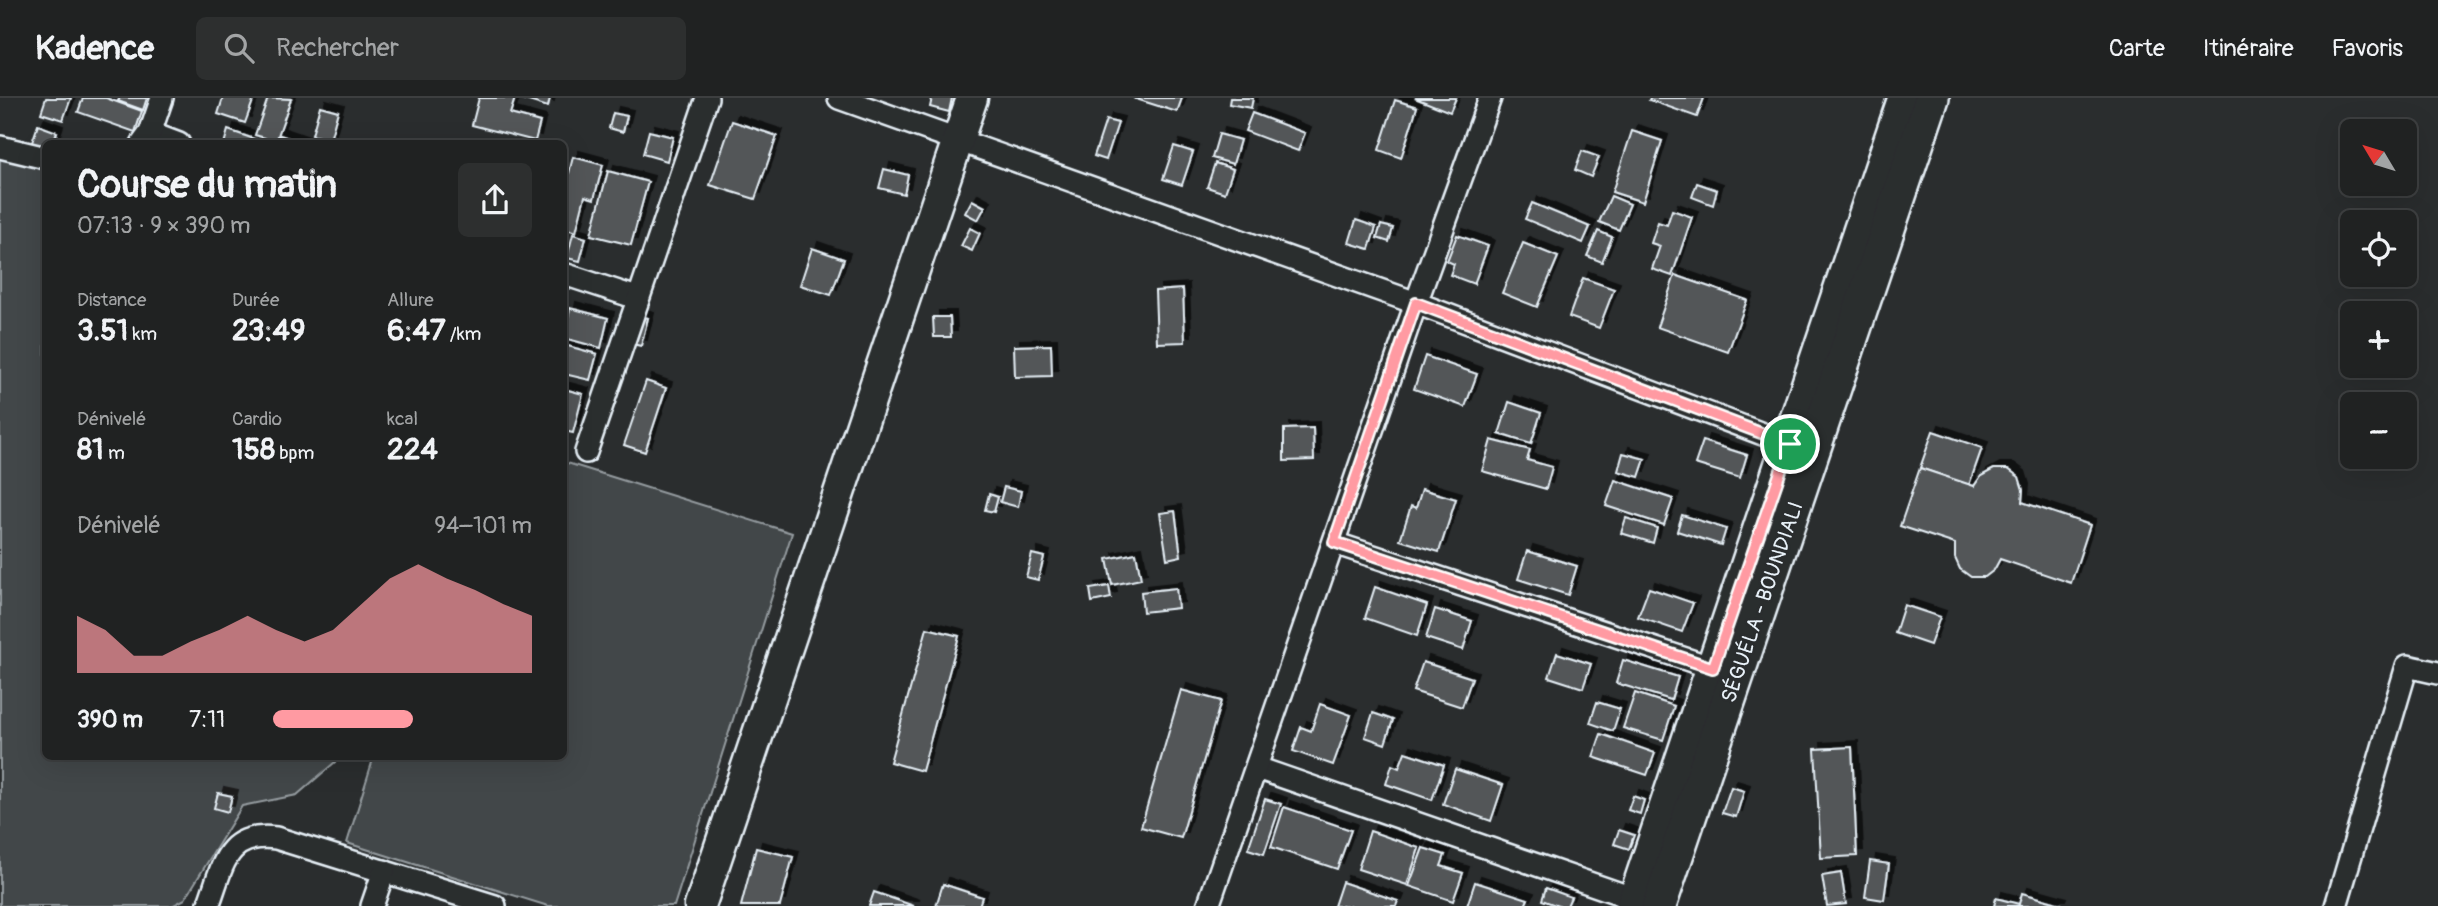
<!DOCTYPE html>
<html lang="fr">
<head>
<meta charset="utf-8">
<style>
  :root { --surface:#202222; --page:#2d2f2f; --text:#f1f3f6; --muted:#a2a4a5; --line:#3d3f40; --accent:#ff9aa2 }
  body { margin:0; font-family:Pangolin,sans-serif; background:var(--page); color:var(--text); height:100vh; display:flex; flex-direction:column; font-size:26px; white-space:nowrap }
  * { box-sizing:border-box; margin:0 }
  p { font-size:23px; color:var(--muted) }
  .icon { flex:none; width:38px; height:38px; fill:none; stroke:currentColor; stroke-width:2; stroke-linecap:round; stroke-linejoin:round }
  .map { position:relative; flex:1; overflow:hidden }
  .details { position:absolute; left:42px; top:42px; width:525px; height:620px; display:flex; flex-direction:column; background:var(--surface); border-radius:10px; box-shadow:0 7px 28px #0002,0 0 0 2px var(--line) }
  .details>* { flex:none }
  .needle { width:46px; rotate:308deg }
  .fabs { position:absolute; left:2340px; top:21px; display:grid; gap:14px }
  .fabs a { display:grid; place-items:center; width:77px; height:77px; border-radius:10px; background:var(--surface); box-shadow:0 7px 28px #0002,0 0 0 2px var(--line); font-size:35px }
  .pin { position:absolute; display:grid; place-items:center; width:60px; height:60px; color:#fff; margin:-30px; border:4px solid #fff; border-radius:50%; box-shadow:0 2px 7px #0007 }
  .round { display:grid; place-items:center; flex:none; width:74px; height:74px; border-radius:10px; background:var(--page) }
  .overview { display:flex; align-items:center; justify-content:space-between; height:119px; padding:0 35px }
  h1 { font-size:38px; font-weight:700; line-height:52px }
  .figures { display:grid; grid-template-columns:repeat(3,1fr); gap:10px; height:119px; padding:7px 35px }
  .figures div { display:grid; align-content:center }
  .figures b { font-size:30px; font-weight:700 }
  .figures small { font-size:19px; font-weight:400 }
  .figures p { font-size:19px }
  .chart { height:196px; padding:14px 35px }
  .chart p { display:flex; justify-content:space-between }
  .chart svg { width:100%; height:126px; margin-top:7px; fill:var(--accent); opacity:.7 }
  ul { padding:0 35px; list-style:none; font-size:23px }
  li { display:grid; grid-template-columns:112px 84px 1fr; align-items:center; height:52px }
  li i { height:18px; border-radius:9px; background:var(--accent) }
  header { display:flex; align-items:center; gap:42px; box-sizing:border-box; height:98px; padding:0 35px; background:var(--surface); border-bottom:2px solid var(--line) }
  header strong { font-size:33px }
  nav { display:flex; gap:38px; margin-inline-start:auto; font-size:24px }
  .search { width:490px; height:63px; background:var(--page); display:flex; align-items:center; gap:18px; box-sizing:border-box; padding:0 24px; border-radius:10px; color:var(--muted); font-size:26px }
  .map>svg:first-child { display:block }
  .green { fill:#424648; stroke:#959ca0; stroke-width:2 }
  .building { fill:#535759; stroke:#e8f1f8; stroke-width:2; filter:url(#shadow) }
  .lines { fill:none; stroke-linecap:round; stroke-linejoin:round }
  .street-casing { stroke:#e8f1f8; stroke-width:26 }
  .secondary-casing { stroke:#e8f1f8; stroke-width:35 }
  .primary-casing { stroke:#e8f1f8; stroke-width:38 }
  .street { stroke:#2a2d2e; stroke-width:21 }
  .secondary { stroke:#2a2d2e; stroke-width:30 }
  .primary { stroke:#2a2d2e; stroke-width:33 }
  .route-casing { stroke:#fff; stroke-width:14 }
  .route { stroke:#ff9aa2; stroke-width:9 }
  .labels { text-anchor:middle; stroke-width:5; stroke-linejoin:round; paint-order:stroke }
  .street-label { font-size:21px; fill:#e8f1f8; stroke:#2a2d2e }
</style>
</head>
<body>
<header>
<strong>Kadence</strong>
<div class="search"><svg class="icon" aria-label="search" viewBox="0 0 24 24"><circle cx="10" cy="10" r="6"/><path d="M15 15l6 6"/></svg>Rechercher</div>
<nav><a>Carte</a><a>Itinéraire</a><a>Favoris</a></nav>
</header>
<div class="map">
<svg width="2438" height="808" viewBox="0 0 2438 808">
  <defs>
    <filter id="shadow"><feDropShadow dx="6" dy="-6" stdDeviation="0" flood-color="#0009"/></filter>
  </defs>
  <rect width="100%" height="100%" fill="#2a2d2e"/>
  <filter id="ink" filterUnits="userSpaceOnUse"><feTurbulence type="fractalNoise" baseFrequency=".0143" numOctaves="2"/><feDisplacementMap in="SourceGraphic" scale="14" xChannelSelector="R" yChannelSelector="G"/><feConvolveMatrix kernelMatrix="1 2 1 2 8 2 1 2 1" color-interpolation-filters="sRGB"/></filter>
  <g filter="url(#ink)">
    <g class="green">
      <path d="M0,57L45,70L46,658H342L297,697L242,708L185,801L172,808H0Z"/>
      <path d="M564,364L792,435L674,808H548L347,745L374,658H564Z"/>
    </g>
    <g class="building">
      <path d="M46,0H71L63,22L41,15Z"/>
      <path d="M83,0H106L142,13L135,34L78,14Z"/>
      <path d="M120,0H147L143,12L118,3Z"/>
      <path d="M223,0H254L245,25L218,16Z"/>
      <path d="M268,0L291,1L275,46H263L265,40L255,37Z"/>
      <path d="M479,0H515L510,16L540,24L535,43L472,27Z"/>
      <path d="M519,0H550L548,9Z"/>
      <path d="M932,0H952L949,14L930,9Z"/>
      <path d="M1133,0H1182L1177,14Z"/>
      <path d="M1230,0H1253L1251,10L1229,6Z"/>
      <path d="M1415,0H1456L1450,14Z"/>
      <path d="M1650,0H1704L1697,19L1649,2Z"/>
      <path d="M1395,2L1417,9L1401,60L1379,52Z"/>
      <path d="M320,8L338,13L330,42L312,37Z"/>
      <path d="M613,15L627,18L623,34L609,30Z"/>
      <path d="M1252,15L1305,35L1298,53L1245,33Z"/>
      <path d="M1106,22L1118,25L1106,62L1094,58Z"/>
      <path d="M732,23L777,38L755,101L710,87Z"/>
      <path d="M38,27L57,34L53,46H46V52L31,47Z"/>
      <path d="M228,32L257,42L256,46H224Z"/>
      <path d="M649,33L673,39L667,63L643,56Z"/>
      <path d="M1632,33L1662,43L1643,104L1612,94Z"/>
      <path d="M1219,36L1240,42L1233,66L1212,60Z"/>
      <path d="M280,37L306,46H277Z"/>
      <path d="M1174,48L1193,54L1182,87L1163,81Z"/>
      <path d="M1582,53L1599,59L1591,79L1575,72Z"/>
      <path d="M573,59L603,67L594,101L585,98L576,134L564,130V95Z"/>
      <path d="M1215,65L1233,71L1225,95L1207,89Z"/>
      <path d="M884,71L908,77L904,96L879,90Z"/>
      <path d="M608,73L648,84L631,147L591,137Z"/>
      <path d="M1697,85L1717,92L1713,107L1692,99Z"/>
      <path d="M1611,98L1630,106L1619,132L1599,124Z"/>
      <path d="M972,102L985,109L978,122L965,115Z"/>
      <path d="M1532,105L1590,129L1583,145L1525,121Z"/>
      <path d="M1672,112L1692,119L1672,178L1652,171L1660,148L1651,145L1658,124L1667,127Z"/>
      <path d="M1356,122L1376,129L1369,151L1349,145Z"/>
      <path d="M1381,127L1393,130L1389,144L1377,140Z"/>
      <path d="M970,130L980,135L972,153L961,148Z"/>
      <path d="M1598,133L1612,139L1602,164L1587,158Z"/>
      <path d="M573,136L586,140L580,163L567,160Z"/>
      <path d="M1457,137L1488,148L1474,186L1450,177L1454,166L1447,163Z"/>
      <path d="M1523,145L1558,159L1537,209L1502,195Z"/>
      <path d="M812,150L844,161L831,197L800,187Z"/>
      <path d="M1675,177L1747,202L1728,254L1657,229Z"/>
      <path d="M1583,180L1614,191L1599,230L1569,219Z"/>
      <path d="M1183,191L1185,244L1157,245L1155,193Z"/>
      <path d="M570,210L608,220L601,250L564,240Z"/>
      <path d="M626,214L648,220L641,248L619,243Z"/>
      <path d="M933,219H950L951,239H934Z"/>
      <path d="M564,247L597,256L590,282L564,276Z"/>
      <path d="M1051,247L1052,278L1015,279L1014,248Z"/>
      <path d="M1425,258L1477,276L1465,309L1414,291Z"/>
      <path d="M646,283L666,290L645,354L624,347Z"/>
      <path d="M564,291L583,296L573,335L564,333Z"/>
      <path d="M1509,304L1541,315L1531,346L1499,336Z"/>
      <path d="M1313,330L1314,362L1284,363V331Z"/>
      <path d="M1933,333L1982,350L1969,387L1920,370Z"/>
      <path d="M1491,342L1530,352L1527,362L1552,369L1546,391L1482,373Z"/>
      <path d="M1703,343L1747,357L1740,380L1695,366Z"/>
      <path d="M1623,355L1645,361L1639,379L1618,373Z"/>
      <path d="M1920,370L1974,388L1981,378L1994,371H2008L2019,379L2023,392L2022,404L2090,427L2071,485L2000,461L1994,472L1985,479H1971L1960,471L1955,460V446L1900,428Z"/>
      <path d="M1615,382L1673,401L1664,427L1606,408Z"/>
      <path d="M1004,389L1021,393L1018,409L1000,404Z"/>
      <path d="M1422,391L1456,401L1439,454L1400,442L1411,408L1416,410Z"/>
      <path d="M989,396L998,399L994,414L985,412Z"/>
      <path d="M1175,413L1181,458L1167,461L1160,415Z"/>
      <path d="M1682,417L1726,431L1721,447L1677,433Z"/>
      <path d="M1626,420L1657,430L1653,445L1621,435Z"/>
      <path d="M1527,453L1577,468L1568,497L1518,481Z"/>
      <path d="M1136,455L1141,481L1112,487L1107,461Z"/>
      <path d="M1032,456L1044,459L1038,482L1026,479Z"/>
      <path d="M1109,488L1111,500L1092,504L1090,491Z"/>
      <path d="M1375,489L1427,507L1417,538L1365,520Z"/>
      <path d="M1176,490L1178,510L1143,514L1141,494Z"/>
      <path d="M1649,490L1693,505L1682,534L1638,519Z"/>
      <path d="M1904,507L1940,519L1930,547L1895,535Z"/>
      <path d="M1435,511L1472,523L1463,552L1426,540Z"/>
      <path d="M927,530L959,538L922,673L890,664Z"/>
      <path d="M1557,555L1591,566L1583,590L1549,579Z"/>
      <path d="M1623,562L1678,579L1671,602L1616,585Z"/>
      <path d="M1423,564L1472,580L1462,609L1413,593Z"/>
      <path d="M1181,592L1221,603L1181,740L1141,729Z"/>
      <path d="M1635,595L1674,608L1663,642L1623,630Z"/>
      <path d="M1597,604L1620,611L1613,633L1590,625Z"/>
      <path d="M1320,606L1351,617L1333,667L1293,653L1301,629L1311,633Z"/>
      <path d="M1373,615L1393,622L1385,646L1365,639Z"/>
      <path d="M1601,636L1655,655L1647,677L1593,659Z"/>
      <path d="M1852,649L1857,758L1821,760L1815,651Z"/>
      <path d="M1405,654L1444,667L1432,702L1386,686L1392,667L1399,670Z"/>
      <path d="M1455,671L1503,687L1491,723L1443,706Z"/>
      <path d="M1731,689L1744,693L1736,719L1722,715Z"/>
      <path d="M218,695L232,698L228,714L214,710Z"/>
      <path d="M1633,698L1644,702L1640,716L1628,712Z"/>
      <path d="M1265,701L1281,706L1264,756L1248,751Z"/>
      <path d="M1284,709L1351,732L1337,771L1271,749Z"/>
      <path d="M1619,732L1634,737L1629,751L1614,746Z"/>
      <path d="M1370,733L1419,750L1407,787L1358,771Z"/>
      <path d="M756,750L793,759L780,808H741Z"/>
      <path d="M1423,750L1445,757L1441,768L1463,775L1453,803L1409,788Z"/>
      <path d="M1870,763L1889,766L1884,802L1865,799Z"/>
      <path d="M1841,775L1846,806L1827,808L1822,778Z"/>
      <path d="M1342,784L1398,803L1396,808H1334Z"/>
      <path d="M1475,784L1528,801L1525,808H1467Z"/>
      <path d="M943,786L982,799L979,808H936Z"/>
      <path d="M1546,790L1571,799L1567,808H1558L1542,802Z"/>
      <path d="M874,794L914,808H869Z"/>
      <path d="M2022,795L2061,806L2060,808H1994L1996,800L2019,806Z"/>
    </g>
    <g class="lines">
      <g class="street-casing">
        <g id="street">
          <path d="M839,0L1416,205L1797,349"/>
          <path d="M150,35L179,46"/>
          <path d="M142,46L150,35L162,0"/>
          <path d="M0,49L46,60"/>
          <path d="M564,176L637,200"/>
          <path d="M586,354L707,0"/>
          <path d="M1334,445L1713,570"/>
          <path d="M1257,670L1635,801"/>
          <path d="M208,808C223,768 225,734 276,740L495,808"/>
          <path d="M372,808L384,773"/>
          <path d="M1208,808L1416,205L1490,0"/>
          <path d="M2336,808L2407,568L2438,575"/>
        </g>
      </g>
      <g class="secondary-casing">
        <path id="secondary" d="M700,808L972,0"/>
      </g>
      <g class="primary-casing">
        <g id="primary">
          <path d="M1633,808L1905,0"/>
          <path d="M1659,808L1932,0"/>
        </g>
      </g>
      <use href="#street" class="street"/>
      <use href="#secondary" class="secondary"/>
      <use href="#primary" class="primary"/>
    </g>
  </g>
  <g class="lines" filter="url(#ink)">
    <g class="route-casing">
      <path id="route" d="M1416,205L1790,346L1713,570L1334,444Z"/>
    </g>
    <use href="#route" class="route"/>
  </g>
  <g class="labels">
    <g class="street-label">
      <text transform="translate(1762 504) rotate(-71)" y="7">SÉGUÉLA - BOUNDIALI</text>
    </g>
  </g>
</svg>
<div class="fabs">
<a><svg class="needle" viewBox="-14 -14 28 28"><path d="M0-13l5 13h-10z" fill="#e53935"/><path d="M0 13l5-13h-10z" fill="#a2a4a5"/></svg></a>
<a><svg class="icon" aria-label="locate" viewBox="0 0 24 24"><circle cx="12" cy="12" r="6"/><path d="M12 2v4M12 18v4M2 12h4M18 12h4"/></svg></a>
<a>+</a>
<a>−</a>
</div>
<div class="pin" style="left:1790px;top:346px;background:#1e9e55"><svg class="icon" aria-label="arrive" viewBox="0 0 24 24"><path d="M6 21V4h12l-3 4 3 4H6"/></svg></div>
<section class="details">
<div class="overview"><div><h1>Course du matin</h1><p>07:13 · 9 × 390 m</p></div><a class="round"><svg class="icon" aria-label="share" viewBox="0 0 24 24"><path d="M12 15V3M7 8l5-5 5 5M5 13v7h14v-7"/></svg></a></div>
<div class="figures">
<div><p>Distance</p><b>3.51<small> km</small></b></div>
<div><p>Durée</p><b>23:49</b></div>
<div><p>Allure</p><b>6:47<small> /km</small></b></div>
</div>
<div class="figures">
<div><p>Dénivelé</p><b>81<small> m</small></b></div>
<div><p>Cardio</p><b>158<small> bpm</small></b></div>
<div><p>kcal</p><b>224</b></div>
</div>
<div class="chart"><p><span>Dénivelé</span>94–101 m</p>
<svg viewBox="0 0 160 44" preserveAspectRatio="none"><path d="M0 44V24L10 29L20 38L30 38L40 33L50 29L60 24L70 29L80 33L90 29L100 20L110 11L120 6L130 11L140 15L150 20L160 24V44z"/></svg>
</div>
<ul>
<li><b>390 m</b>7:11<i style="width:54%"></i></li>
</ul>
</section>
</div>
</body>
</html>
